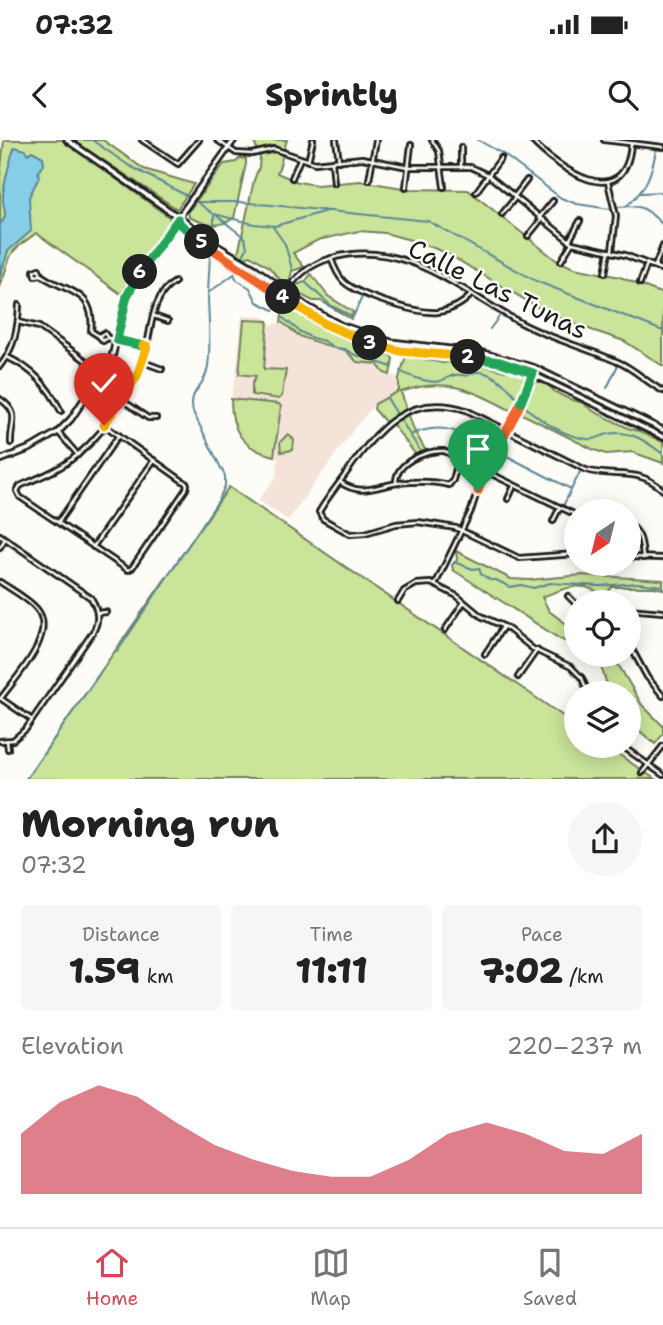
<!DOCTYPE html>
<html lang="en">
<head>
<meta charset="utf-8">
<style>
  :root { --surface:#fff; --page:#f6f6f6; --text:#222; --muted:#767676; --line:#e0e0e0; --accent:#d1495b }
  body { margin:0; font-family:"Shantell Sans",sans-serif; background:var(--page); color:var(--text); height:100vh; display:flex; flex-direction:column; font-size:26px; white-space:nowrap }
  * { box-sizing:border-box; margin:0 }
  p { font-size:23px; color:var(--muted) }
  .icon { flex:none; width:38px; height:38px; fill:none; stroke:currentColor; stroke-width:2; stroke-linecap:round; stroke-linejoin:round }
  .map { position:relative; height:639px; overflow:hidden }
  .details { display:flex; flex-direction:column; background:var(--surface); flex:1 }
  .details>* { flex:none }
  .needle { width:46px; rotate:215deg }
  .controls { position:absolute; left:564px; top:359px; display:grid; gap:14px }
  .controls a { display:grid; place-items:center; width:77px; height:77px; border-radius:50%; background:var(--surface); box-shadow:0 4px 18px #0003; font-size:35px }
  .pin { position:absolute; display:grid; place-items:center; width:60px; height:60px; color:#fff; margin:-72px -30px; border-radius:50% 50% 50% 0; rotate:-45deg; box-shadow:0 0 7px #0007 }
  .pin .icon { rotate:45deg }
  .km { position:absolute; width:35px; height:35px; margin:-18px; border-radius:50%; background:#222; color:#fff; font-size:19px; line-height:35px; text-align:center }
  .round { display:grid; place-items:center; flex:none; width:74px; height:74px; border-radius:37px; background:var(--page) }
  .summary { display:flex; align-items:center; justify-content:space-between; height:119px; padding:0 21px }
  h1 { font-size:38px; font-weight:800; line-height:52px }
  .figures { display:grid; grid-template-columns:repeat(3,1fr); gap:10px; height:119px; padding:7px 21px }
  .figures div { display:grid; align-content:center; border-radius:7px; background:var(--page); text-align:center }
  .figures b { font-size:35px; font-weight:800 }
  .figures small { font-size:19px; font-weight:400 }
  .figures p { font-size:19px }
  .chart { height:196px; padding:14px 21px }
  .chart p { display:flex; justify-content:space-between }
  .chart svg { width:100%; height:126px; margin-top:7px; fill:var(--accent); opacity:.7 }
  .status { display:flex; justify-content:space-between; align-items:center; height:49px; padding:0 35px; background:var(--surface); direction:ltr }
  .status svg { height:19px; fill:currentColor }
  header { display:flex; justify-content:space-between; align-items:center; height:91px; padding:0 21px; background:var(--surface); font-size:32px; font-weight:800 }
  .menu { display:flex; justify-content:space-around; align-items:center; height:98px; border-top:2px solid var(--line); background:var(--surface); font-size:19px; color:var(--muted) }
  .menu a { display:grid; justify-items:center; gap:4px }
  .menu .selected { color:var(--accent) }
  .map>svg:first-child { display:block }
  .built { fill:#f4e3d9 }
  .green { fill:#cae49a; stroke:#73805b; stroke-width:2 }
  .water { fill:#87cee9; stroke:#5c8797; stroke-width:2 }
  .lines { fill:none; stroke-linecap:round; stroke-linejoin:round }
  .stream { stroke:#5c8797; stroke-width:2 }
  .minor-casing { stroke:#1c1c1c; stroke-width:8 }
  .tertiary-casing { stroke:#1c1c1c; stroke-width:9 }
  .minor { stroke:#fdfcf7; stroke-width:2.5 }
  .tertiary { stroke:#fdfcf7; stroke-width:3.5 }
  .split-1-casing { stroke:#fff; stroke-width:14 }
  .split-2-casing { stroke:#fff; stroke-width:14 }
  .split-3-casing { stroke:#fff; stroke-width:14 }
  .split-4-casing { stroke:#fff; stroke-width:14 }
  .split-5-casing { stroke:#fff; stroke-width:14 }
  .split-6-casing { stroke:#fff; stroke-width:14 }
  .split-7-casing { stroke:#fff; stroke-width:14 }
  .split-8-casing { stroke:#fff; stroke-width:14 }
  .split-1 { stroke:#f0652b; stroke-width:9 }
  .split-2 { stroke:#22a559; stroke-width:9 }
  .split-3 { stroke:#f5b400; stroke-width:9 }
  .split-4 { stroke:#f5b400; stroke-width:9 }
  .split-5 { stroke:#f0652b; stroke-width:9 }
  .split-6 { stroke:#22a559; stroke-width:9 }
  .split-7 { stroke:#22a559; stroke-width:9 }
  .split-8 { stroke:#f5b400; stroke-width:9 }
  .labels { text-anchor:middle; stroke-width:5; stroke-linejoin:round; paint-order:stroke }
  .street-label { font-size:26px; fill:#1c1c1c; stroke:#fdfcf7 }
</style>
</head>
<body>
<div class="status"><b>07:32</b><svg viewBox="0 0 49 12"><path d="M0 12V9h3v3zM5 12V6h3v6zM10 12V3h3v9zM15 12V0h3v12zM26 1h20v11H26zM47 4h2v5h-2z"/></svg></div>
<header><svg class="icon" aria-label="back" viewBox="0 0 24 24"><path d="M15 5l-7 7 7 7"/></svg>Sprintly<svg class="icon" aria-label="search" viewBox="0 0 24 24"><circle cx="10" cy="10" r="6"/><path d="M15 15l6 6"/></svg></header>
<div class="map">
<svg width="663" height="639" viewBox="0 0 663 639">
  <rect width="100%" height="100%" fill="#fdfcf7"/>
  <filter id="ink" filterUnits="userSpaceOnUse"><feTurbulence type="fractalNoise" baseFrequency=".0143" numOctaves="2"/><feDisplacementMap in="SourceGraphic" scale="14" xChannelSelector="R" yChannelSelector="G"/><feConvolveMatrix kernelMatrix="1 2 1 2 8 2 1 2 1" color-interpolation-filters="sRGB"/></filter>
  <g filter="url(#ink)">
    <path class="built" d="M242,176L264,177L272,185L281,182L300,197L327,204L336,210H345L354,220L377,224L384,233L399,238V251L375,264L356,286L288,380L258,360L276,337L278,319L247,304L239,296L232,281L231,259L236,234Z"/>
    <g class="green">
      <path d="M4,0H62L169,77L170,81L121,154L36,93C29,99 18,105 13,112C6,122 6,135 0,145V37Z"/>
      <path d="M73,0H103L144,29L194,44L177,69Z"/>
      <path d="M253,0H287C283,11 282,22 277,33L298,42L317,45L360,41L409,49L468,50L556,120L574,128L620,137L663,154V226L624,201L577,185L544,171L446,113L421,103L385,93L359,91L318,100L293,113L304,127L292,131L290,140L284,144L269,127L250,115L246,118L238,114L254,40L259,27L260,15Z"/>
      <path d="M240,18L246,19V24L234,78C218,89 205,85 189,77L188,72L224,24L236,22Z"/>
      <path d="M311,134L328,156L353,172L351,179L321,161H313L295,152L296,145L305,142Z"/>
      <path d="M288,165L318,186L354,203L391,215L393,219L390,235L384,233L377,224L357,222L345,210C340,210 305,199 300,196C293,192 288,186 281,182L283,166Z"/>
      <path d="M244,180L268,181L264,229L286,230L282,256L279,259L252,255V244L256,236L239,234Z"/>
      <path d="M406,216L443,223L462,220L505,231H518L525,235C528,246 519,263 510,270C472,250 444,236 401,252L414,290L426,311L416,315L391,282L387,284L374,269L375,264L399,251V238Z"/>
      <path d="M536,241L547,244L555,252L569,259L583,263L593,271L628,288L639,291L663,302V323L632,312L606,314L592,309L522,274L533,243Z"/>
      <path d="M231,259L279,264L281,267L274,316C242,309 231,290 231,259Z"/>
      <path d="M288,294L294,300L293,310L281,312L280,302Z"/>
      <path d="M229,347L576,585V606H606L655,639H26Z"/>
      <path d="M456,411L511,439L529,440L582,435L663,440V449L654,447H612L604,456C581,439 566,448 542,457L549,471L576,491V506L560,499L453,430L452,425L457,420Z"/>
      <path d="M589,515H610L615,519L642,565L663,586V594L655,604L628,581V553H610L601,527Z"/>
    </g>
    <path class="water" d="M15,7L26,10L28,14L32,11L43,17L44,25L38,31L39,37L29,57L31,91L8,111L0,137V84C10,74 2,69 3,57C3,48 11,14 15,7Z"/>
    <g class="lines">
      <g class="stream">
        <path d="M92,0L128,25L189,57"/>
        <path d="M478,0L503,14L561,58L577,64L610,69"/>
        <path d="M640,53L663,52"/>
        <path d="M196,62H240L428,81L536,141L663,191"/>
        <path d="M197,62L212,73"/>
        <path d="M617,67C642,64 646,68 663,85"/>
        <path d="M625,67C645,52 652,34 656,10"/>
        <path d="M217,76L245,98L247,108L243,116"/>
        <path d="M273,87L285,104L292,129"/>
        <path d="M214,98V74L254,84L275,86L326,71"/>
        <path d="M235,136L237,140L250,148L257,162L274,170"/>
        <path d="M305,142L330,165L353,177L363,155"/>
        <path d="M208,152L210,115"/>
        <path d="M282,177L299,191L312,198L324,201L335,208L345,209L353,214L392,227"/>
        <path d="M490,189L501,174"/>
        <path d="M400,231C408,236 431,244 440,241C453,236 452,233 467,236C484,223 509,246 518,260"/>
        <path d="M607,248L618,225"/>
        <path d="M387,258L422,314"/>
        <path d="M523,265C540,280 564,296 587,299C595,301 600,296 608,294C630,289 647,302 663,314"/>
        <path d="M410,295C443,280 461,293 491,308"/>
        <path d="M501,313L571,349"/>
        <path d="M561,370L581,330"/>
        <path d="M454,422L473,429L479,428L481,434L490,440H496L510,447L521,445L534,448L550,443L600,446L638,443L663,446"/>
        <path d="M117,512L218,361L225,346V336L193,272C188,250 203,249 207,231C212,211 208,175 208,153L237,132"/>
        <path d="M26,639L100,533"/>
      </g>
      <g class="minor-casing">
        <g id="minor">
          <path d="M142,0L178,24L199,0"/>
          <path d="M217,0L236,13L252,14L274,9L315,23L362,18L408,27H471L488,35L572,103L625,115L663,130"/>
          <path d="M336,0L339,21"/>
          <path d="M432,0L439,11L444,47"/>
          <path d="M531,0C558,29 625,75 631,4"/>
          <path d="M604,0L663,7"/>
          <path d="M461,7V26"/>
          <path d="M308,21L313,0"/>
          <path d="M332,22L334,43"/>
          <path d="M292,38L300,19"/>
          <path d="M369,40L376,0"/>
          <path d="M608,42L616,76L612,111"/>
          <path d="M406,47L411,5"/>
          <path d="M476,52L501,18"/>
          <path d="M514,57L527,40"/>
          <path d="M502,74L515,58"/>
          <path d="M539,78L553,61"/>
          <path d="M528,96L541,80"/>
          <path d="M569,101L580,81"/>
          <path d="M331,118C334,127 337,135 344,142C360,156 417,174 438,172C452,170 463,164 472,154"/>
          <path d="M561,121L572,103"/>
          <path d="M655,126L663,106"/>
          <path d="M605,133L609,111"/>
          <path d="M41,135L39,129L34,131L35,136L41,135C66,153 96,149 91,191L99,196"/>
          <path d="M640,143L647,124"/>
          <path d="M283,157C294,137 310,124 332,118C404,97 463,153 523,184C554,200 587,208 618,222C635,229 647,243 663,251"/>
          <path d="M154,176L168,181"/>
          <path d="M18,182L39,187L85,220L89,228"/>
          <path d="M108,198L104,193L99,196L103,201L108,198L146,206"/>
          <path d="M7,217C33,229 48,246 61,271"/>
          <path d="M143,222L162,229"/>
          <path d="M0,226C15,207 18,188 19,165"/>
          <path d="M0,259C22,274 10,283 11,303"/>
          <path d="M122,260L148,278H156"/>
          <path d="M104,285L187,344L186,349L132,428L128,430L20,357L17,351L20,346C37,338 53,333 68,322C98,302 129,257 142,224C152,199 148,157 175,142"/>
          <path d="M58,292L78,315"/>
          <path d="M340,342C361,357 376,346 398,343C415,341 432,341 449,345L453,340L459,318"/>
          <path d="M396,343C395,322 427,310 444,311L576,375"/>
          <path d="M508,359L514,346"/>
          <path d="M59,381L119,295"/>
          <path d="M553,381L559,369"/>
          <path d="M628,383C641,392 642,403 643,418"/>
          <path d="M0,395L91,458C98,469 100,480 93,492L26,589L13,600L0,601"/>
          <path d="M0,407L5,399"/>
          <path d="M93,407L154,320"/>
          <path d="M576,414L519,418L456,388L418,382L396,384L365,393L350,394L323,379L319,372C327,358 338,345 347,332C377,290 408,251 466,270L586,330C616,339 637,326 663,350"/>
          <path d="M628,417L663,418"/>
          <path d="M0,442C12,450 27,458 36,468C59,493 16,537 1,558"/>
          <path d="M435,445L471,371L486,324L511,284L535,228"/>
          <path d="M568,456L576,464"/>
          <path d="M398,461L404,451L416,444L431,443L457,456L481,476L507,488L533,509L571,527L582,538L588,553"/>
          <path d="M628,469L663,472"/>
          <path d="M98,473L106,472"/>
          <path d="M445,490L464,462"/>
          <path d="M628,502L647,537L663,556"/>
          <path d="M485,514L503,487"/>
          <path d="M518,537L537,510"/>
          <path d="M0,558L32,580"/>
          <path d="M7,601L8,609"/>
          <path d="M622,606L663,635"/>
          <path d="M642,633L663,606"/>
        </g>
      </g>
      <g class="tertiary-casing">
        <g id="tertiary">
          <path d="M67,0L184,81L217,106L256,129L306,166L340,185L391,202L483,213L535,228L663,290"/>
          <path d="M178,79L180,84L219,115L309,175L349,195L400,211L483,219L520,228L663,297"/>
          <path d="M0,320L31,308L58,292L71,279L112,217L127,156L140,131L234,0"/>
        </g>
      </g>
      <use href="#minor" class="minor"/>
      <use href="#tertiary" class="tertiary"/>
    </g>
  </g>
  <g class="lines" filter="url(#ink)">
    <g class="split-1-casing">
      <path id="split-1" d="M478,351C488,316 507,295 521,262"/>
    </g>
    <g class="split-2-casing">
      <path id="split-2" d="M468,217L500,222L533,233L521,262"/>
    </g>
    <g class="split-3-casing">
      <path id="split-3" d="M370,203L400,211L468,217"/>
    </g>
    <g class="split-4-casing">
      <path id="split-4" d="M283,157L325,184L370,203"/>
    </g>
    <g class="split-5-casing">
      <path id="split-5" d="M202,102L283,157"/>
    </g>
    <g class="split-6-casing">
      <path id="split-6" d="M140,132L178,79L180,84L202,102"/>
    </g>
    <g class="split-7-casing">
      <path id="split-7" d="M140,132L127,156L117,200L143,206"/>
    </g>
    <g class="split-8-casing">
      <path id="split-8" d="M104,285L137,236L147,206H143"/>
    </g>
    <use href="#split-1" class="split-1"/>
    <use href="#split-2" class="split-2"/>
    <use href="#split-3" class="split-3"/>
    <use href="#split-4" class="split-4"/>
    <use href="#split-5" class="split-5"/>
    <use href="#split-6" class="split-6"/>
    <use href="#split-7" class="split-7"/>
    <use href="#split-8" class="split-8"/>
  </g>
  <g class="labels">
    <g class="street-label">
      <text transform="translate(498 149) rotate(26)" y="9">Calle Las Tunas</text>
    </g>
  </g>
</svg>
<div class="controls">
<a><svg class="needle" viewBox="-14 -14 28 28"><path d="M0-13l5 13h-10z" fill="#e53935"/><path d="M0 13l5-13h-10z" fill="#767676"/></svg></a>
<a><svg class="icon" aria-label="locate" viewBox="0 0 24 24"><circle cx="12" cy="12" r="6"/><path d="M12 2v4M12 18v4M2 12h4M18 12h4"/></svg></a>
<a><svg class="icon" aria-label="layers" viewBox="0 0 24 24"><path d="M12 4l9 5-9 5-9-5zM3 14l9 5 9-5"/></svg></a>
</div>
<div class="pin" style="left:478px;top:351px;background:#1e9e55"><svg class="icon" aria-label="arrive" viewBox="0 0 24 24"><path d="M6 21V4h12l-3 4 3 4H6"/></svg></div>
<div class="pin" style="left:104px;top:285px;background:#d93025"><svg class="icon" aria-label="check" viewBox="0 0 24 24"><path d="M5 12l5 5 9-10"/></svg></div>
<b class="km" style="left:468px;top:217px">2</b>
<b class="km" style="left:370px;top:203px">3</b>
<b class="km" style="left:283px;top:157px">4</b>
<b class="km" style="left:202px;top:102px">5</b>
<b class="km" style="left:140px;top:132px">6</b>
</div>
<section class="details">
<div class="summary"><div><h1>Morning run</h1><p>07:32</p></div><a class="round"><svg class="icon" aria-label="share" viewBox="0 0 24 24"><path d="M12 15V3M7 8l5-5 5 5M5 13v7h14v-7"/></svg></a></div>
<div class="figures">
<div><p>Distance</p><b>1.59<small> km</small></b></div>
<div><p>Time</p><b>11:11</b></div>
<div><p>Pace</p><b>7:02<small> /km</small></b></div>
</div>
<div class="chart"><p><span>Elevation</span>220–237 m</p>
<svg viewBox="0 0 160 44" preserveAspectRatio="none"><path d="M0 44V23L10 12L20 6L30 10L40 19L50 27L60 32L70 36L80 38L90 38L100 32L110 23L120 19L130 23L140 29L150 30L160 23V44z"/></svg>
</div>
</section>
<nav class="menu">
<a class="selected"><svg class="icon" aria-label="home" viewBox="0 0 24 24"><path d="M3 11l9-7 9 7M6 9v11h12V9"/></svg>Home</a>
<a><svg class="icon" aria-label="map" viewBox="0 0 24 24"><path d="M3 6l6-2 6 2 6-2v14l-6 2-6-2-6 2zM9 4v14M15 6v14"/></svg>Map</a>
<a><svg class="icon" aria-label="saved" viewBox="0 0 24 24"><path d="M7 4h10v16l-5-4-5 4z"/></svg>Saved</a>
</nav>
</body>
</html>
